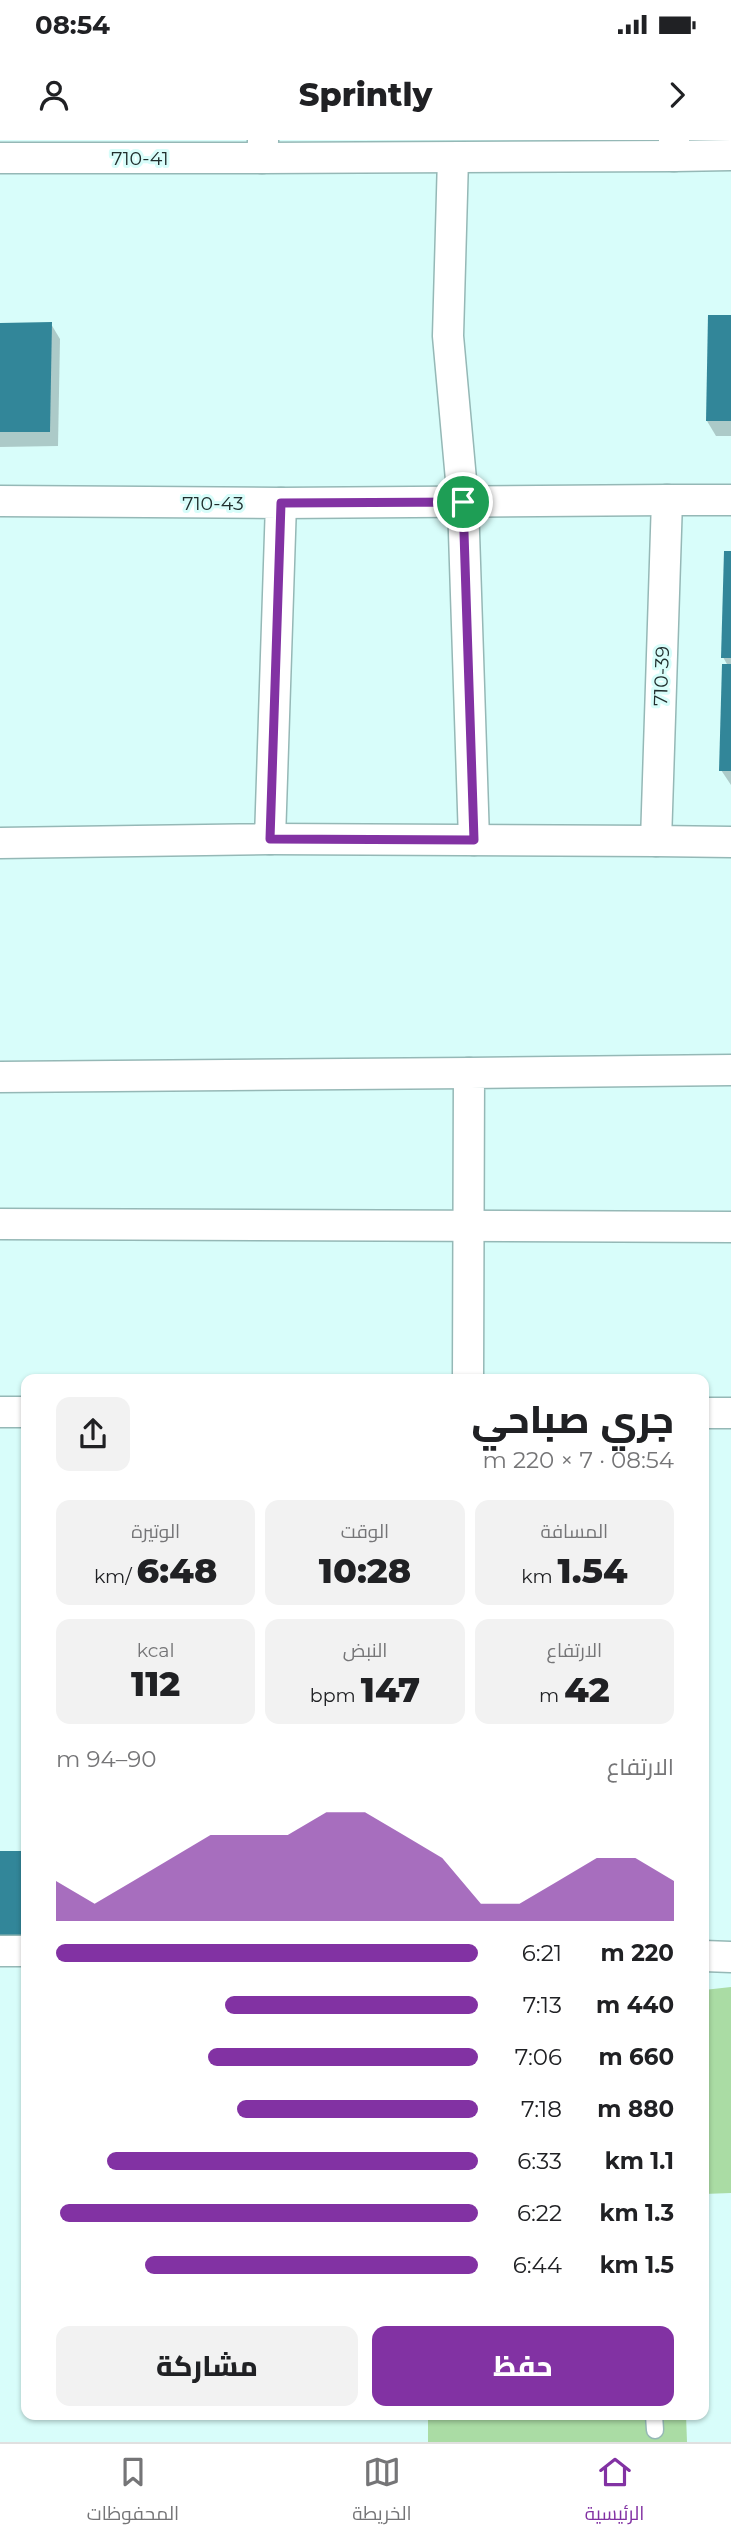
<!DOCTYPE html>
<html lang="ar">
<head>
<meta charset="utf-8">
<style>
  :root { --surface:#fff; --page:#f2f2f2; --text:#202124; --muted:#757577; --line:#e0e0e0; --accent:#8232a3 }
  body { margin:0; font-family:Montserrat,Cairo,sans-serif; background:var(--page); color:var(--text); direction:rtl; height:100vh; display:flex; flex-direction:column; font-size:26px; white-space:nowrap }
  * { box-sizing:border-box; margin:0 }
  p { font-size:23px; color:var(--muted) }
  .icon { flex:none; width:38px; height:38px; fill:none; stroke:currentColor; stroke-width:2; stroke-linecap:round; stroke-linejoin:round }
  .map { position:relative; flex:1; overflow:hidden; direction:ltr }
  .side { position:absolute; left:21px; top:1234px; width:688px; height:1046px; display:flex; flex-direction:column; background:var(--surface); border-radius:14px; box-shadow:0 2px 5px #0004; direction:rtl }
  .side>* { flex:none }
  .pin { position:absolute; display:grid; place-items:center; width:60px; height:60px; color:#fff; margin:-30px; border:4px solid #fff; border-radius:50%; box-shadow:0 2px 7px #0007 }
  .round { display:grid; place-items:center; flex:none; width:74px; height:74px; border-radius:14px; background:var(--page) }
  .summary { display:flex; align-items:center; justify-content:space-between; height:119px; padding:0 35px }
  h1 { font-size:38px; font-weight:800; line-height:52px }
  .stats { display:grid; grid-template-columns:repeat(3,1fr); gap:10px; height:119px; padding:7px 35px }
  .stats div { display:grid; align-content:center; border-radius:14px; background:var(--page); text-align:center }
  .stats b { font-size:35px; font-weight:800 }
  .stats small { font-size:19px; font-weight:400 }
  .stats p { font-size:19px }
  .chart { height:196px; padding:14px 35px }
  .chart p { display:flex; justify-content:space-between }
  .chart svg { width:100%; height:126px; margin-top:7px; fill:var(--accent); opacity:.7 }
  .action { display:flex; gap:14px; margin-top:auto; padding:14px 35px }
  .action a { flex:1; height:80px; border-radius:14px; background:var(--accent); color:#fff; font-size:28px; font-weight:800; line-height:80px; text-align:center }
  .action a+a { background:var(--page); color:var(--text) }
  ul { padding:0 35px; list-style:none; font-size:23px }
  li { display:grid; grid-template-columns:112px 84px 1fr; align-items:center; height:52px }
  li i { height:18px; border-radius:9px; background:var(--accent) }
  .status { display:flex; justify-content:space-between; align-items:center; height:49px; padding:0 35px; background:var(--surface); direction:ltr }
  .status svg { height:19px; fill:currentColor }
  header { display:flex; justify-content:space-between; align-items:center; height:91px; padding:0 35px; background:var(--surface); font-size:32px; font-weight:800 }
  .tab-bar { display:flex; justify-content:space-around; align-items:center; height:98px; border-top:2px solid var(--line); background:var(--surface); font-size:19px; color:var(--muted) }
  .tab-bar a { display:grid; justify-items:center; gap:4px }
  .tab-bar .active { color:var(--accent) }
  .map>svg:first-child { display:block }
  .green { fill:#aadca4 }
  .shadow { fill:#0003 }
  .building { fill:#328699 }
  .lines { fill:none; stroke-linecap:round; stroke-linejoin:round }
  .lane-casing { stroke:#95b8b6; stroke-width:19 }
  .street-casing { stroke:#95b8b6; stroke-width:33 }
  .lane { stroke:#fff; stroke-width:16 }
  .street { stroke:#fff; stroke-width:30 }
  .route-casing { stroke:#fff; stroke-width:14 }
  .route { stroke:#8232a3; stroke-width:9 }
  .labels { text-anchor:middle; stroke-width:6; stroke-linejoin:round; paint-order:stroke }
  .street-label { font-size:19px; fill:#202e2d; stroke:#d8fdfa }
</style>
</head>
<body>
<div class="status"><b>08:54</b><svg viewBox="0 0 49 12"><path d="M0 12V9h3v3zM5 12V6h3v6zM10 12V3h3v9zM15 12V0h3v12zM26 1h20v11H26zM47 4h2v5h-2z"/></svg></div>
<header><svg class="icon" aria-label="forward" viewBox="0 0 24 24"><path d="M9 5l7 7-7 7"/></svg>Sprintly<svg class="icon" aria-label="person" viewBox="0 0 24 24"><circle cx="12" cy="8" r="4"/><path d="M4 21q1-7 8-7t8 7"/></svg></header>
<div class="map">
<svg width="731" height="2302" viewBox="0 0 731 2302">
  <rect width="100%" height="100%" fill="#d8fdfa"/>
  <g class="green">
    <path d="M731,1847V2053L704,2054V1850Z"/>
    <path d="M428,2275H686L687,2302H428Z"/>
  </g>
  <g class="shadow">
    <path d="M731,176V296H716L707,281Z"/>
    <path d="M0,184H51L60,199L58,306L0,307Z"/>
    <path d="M731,413V645L721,630L728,526L723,517Z"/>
  </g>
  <g class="building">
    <path d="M708,175H731V281H706Z"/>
    <path d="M52,182L50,292H0V183Z"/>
    <path d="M724,411H731V518H721Z"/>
    <path d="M722,524H731V631H719Z"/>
    <rect x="0" y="1711" width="26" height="92"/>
  </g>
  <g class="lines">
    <g class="lane-casing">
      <path id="lane" d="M654,2275L655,2290"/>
    </g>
    <g class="street-casing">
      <g id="street">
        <path d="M674,0V16L731,15"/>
        <path d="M0,18H262L263,1"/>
        <path d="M262,18L674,16"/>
        <path d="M453,18L448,196L463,362L474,700"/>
        <path d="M731,360H667L656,701L731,702"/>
        <path d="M0,361L281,363L270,699L0,703"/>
        <path d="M281,363L667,360"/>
        <path d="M270,699L656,701"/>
        <path d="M0,937L469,933"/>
        <path d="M0,1084L731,1087"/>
        <path d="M468,1239L469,933L731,930"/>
        <path d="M0,1272H26"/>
        <path d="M704,1273H731"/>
        <path d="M0,1811H26"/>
        <path d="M704,1816L731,1817"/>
      </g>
    </g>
    <use href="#lane" class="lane"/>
    <use href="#street" class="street"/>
  </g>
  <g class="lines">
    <g class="route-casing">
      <path id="route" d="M463,362L474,700L270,699L281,363Z"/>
    </g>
    <use href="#route" class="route"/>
  </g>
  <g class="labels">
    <g class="street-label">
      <text x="140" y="25">710-41</text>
      <text x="213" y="370">710-43</text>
      <text transform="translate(661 536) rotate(-88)" y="7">710-39</text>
    </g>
  </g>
</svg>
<div class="pin" style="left:463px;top:362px;background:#1e9e55"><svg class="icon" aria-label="arrive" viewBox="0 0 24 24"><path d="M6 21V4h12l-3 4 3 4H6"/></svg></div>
<section class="side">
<div class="summary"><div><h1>جري صباحي</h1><p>08:54 · 7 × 220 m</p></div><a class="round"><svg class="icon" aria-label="share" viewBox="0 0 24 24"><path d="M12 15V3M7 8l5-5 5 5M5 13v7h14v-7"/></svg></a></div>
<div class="stats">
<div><p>المسافة</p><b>1.54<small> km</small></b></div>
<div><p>الوقت</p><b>10:28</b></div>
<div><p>الوتيرة</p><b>6:48<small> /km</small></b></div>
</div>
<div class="stats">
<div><p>الارتفاع</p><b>42<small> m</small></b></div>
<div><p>النبض</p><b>147<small> bpm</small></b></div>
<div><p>kcal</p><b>112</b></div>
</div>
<div class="chart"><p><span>الارتفاع</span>90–94 m</p>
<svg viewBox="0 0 160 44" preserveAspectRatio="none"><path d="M0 44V30L10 38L20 30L30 22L40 14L50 14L60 14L70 6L80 6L90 14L100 22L110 38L120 38L130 30L140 22L150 22L160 30V44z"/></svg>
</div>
<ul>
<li><b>220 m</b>6:21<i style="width:100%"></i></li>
<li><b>440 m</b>7:13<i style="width:60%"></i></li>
<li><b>660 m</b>7:06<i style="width:64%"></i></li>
<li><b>880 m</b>7:18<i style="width:57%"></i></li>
<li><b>1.1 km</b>6:33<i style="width:88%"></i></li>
<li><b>1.3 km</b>6:22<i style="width:99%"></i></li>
<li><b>1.5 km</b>6:44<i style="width:79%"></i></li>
</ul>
<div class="action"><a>حفظ</a><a>مشاركة</a></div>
</section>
</div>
<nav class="tab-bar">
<a class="active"><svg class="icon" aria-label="home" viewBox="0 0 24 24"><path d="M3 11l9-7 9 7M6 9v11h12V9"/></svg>الرئيسية</a>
<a><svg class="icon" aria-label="map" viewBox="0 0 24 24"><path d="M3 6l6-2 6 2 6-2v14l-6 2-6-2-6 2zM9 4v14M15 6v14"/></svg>الخريطة</a>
<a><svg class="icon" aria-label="saved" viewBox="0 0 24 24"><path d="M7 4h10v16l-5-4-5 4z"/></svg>المحفوظات</a>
</nav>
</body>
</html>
